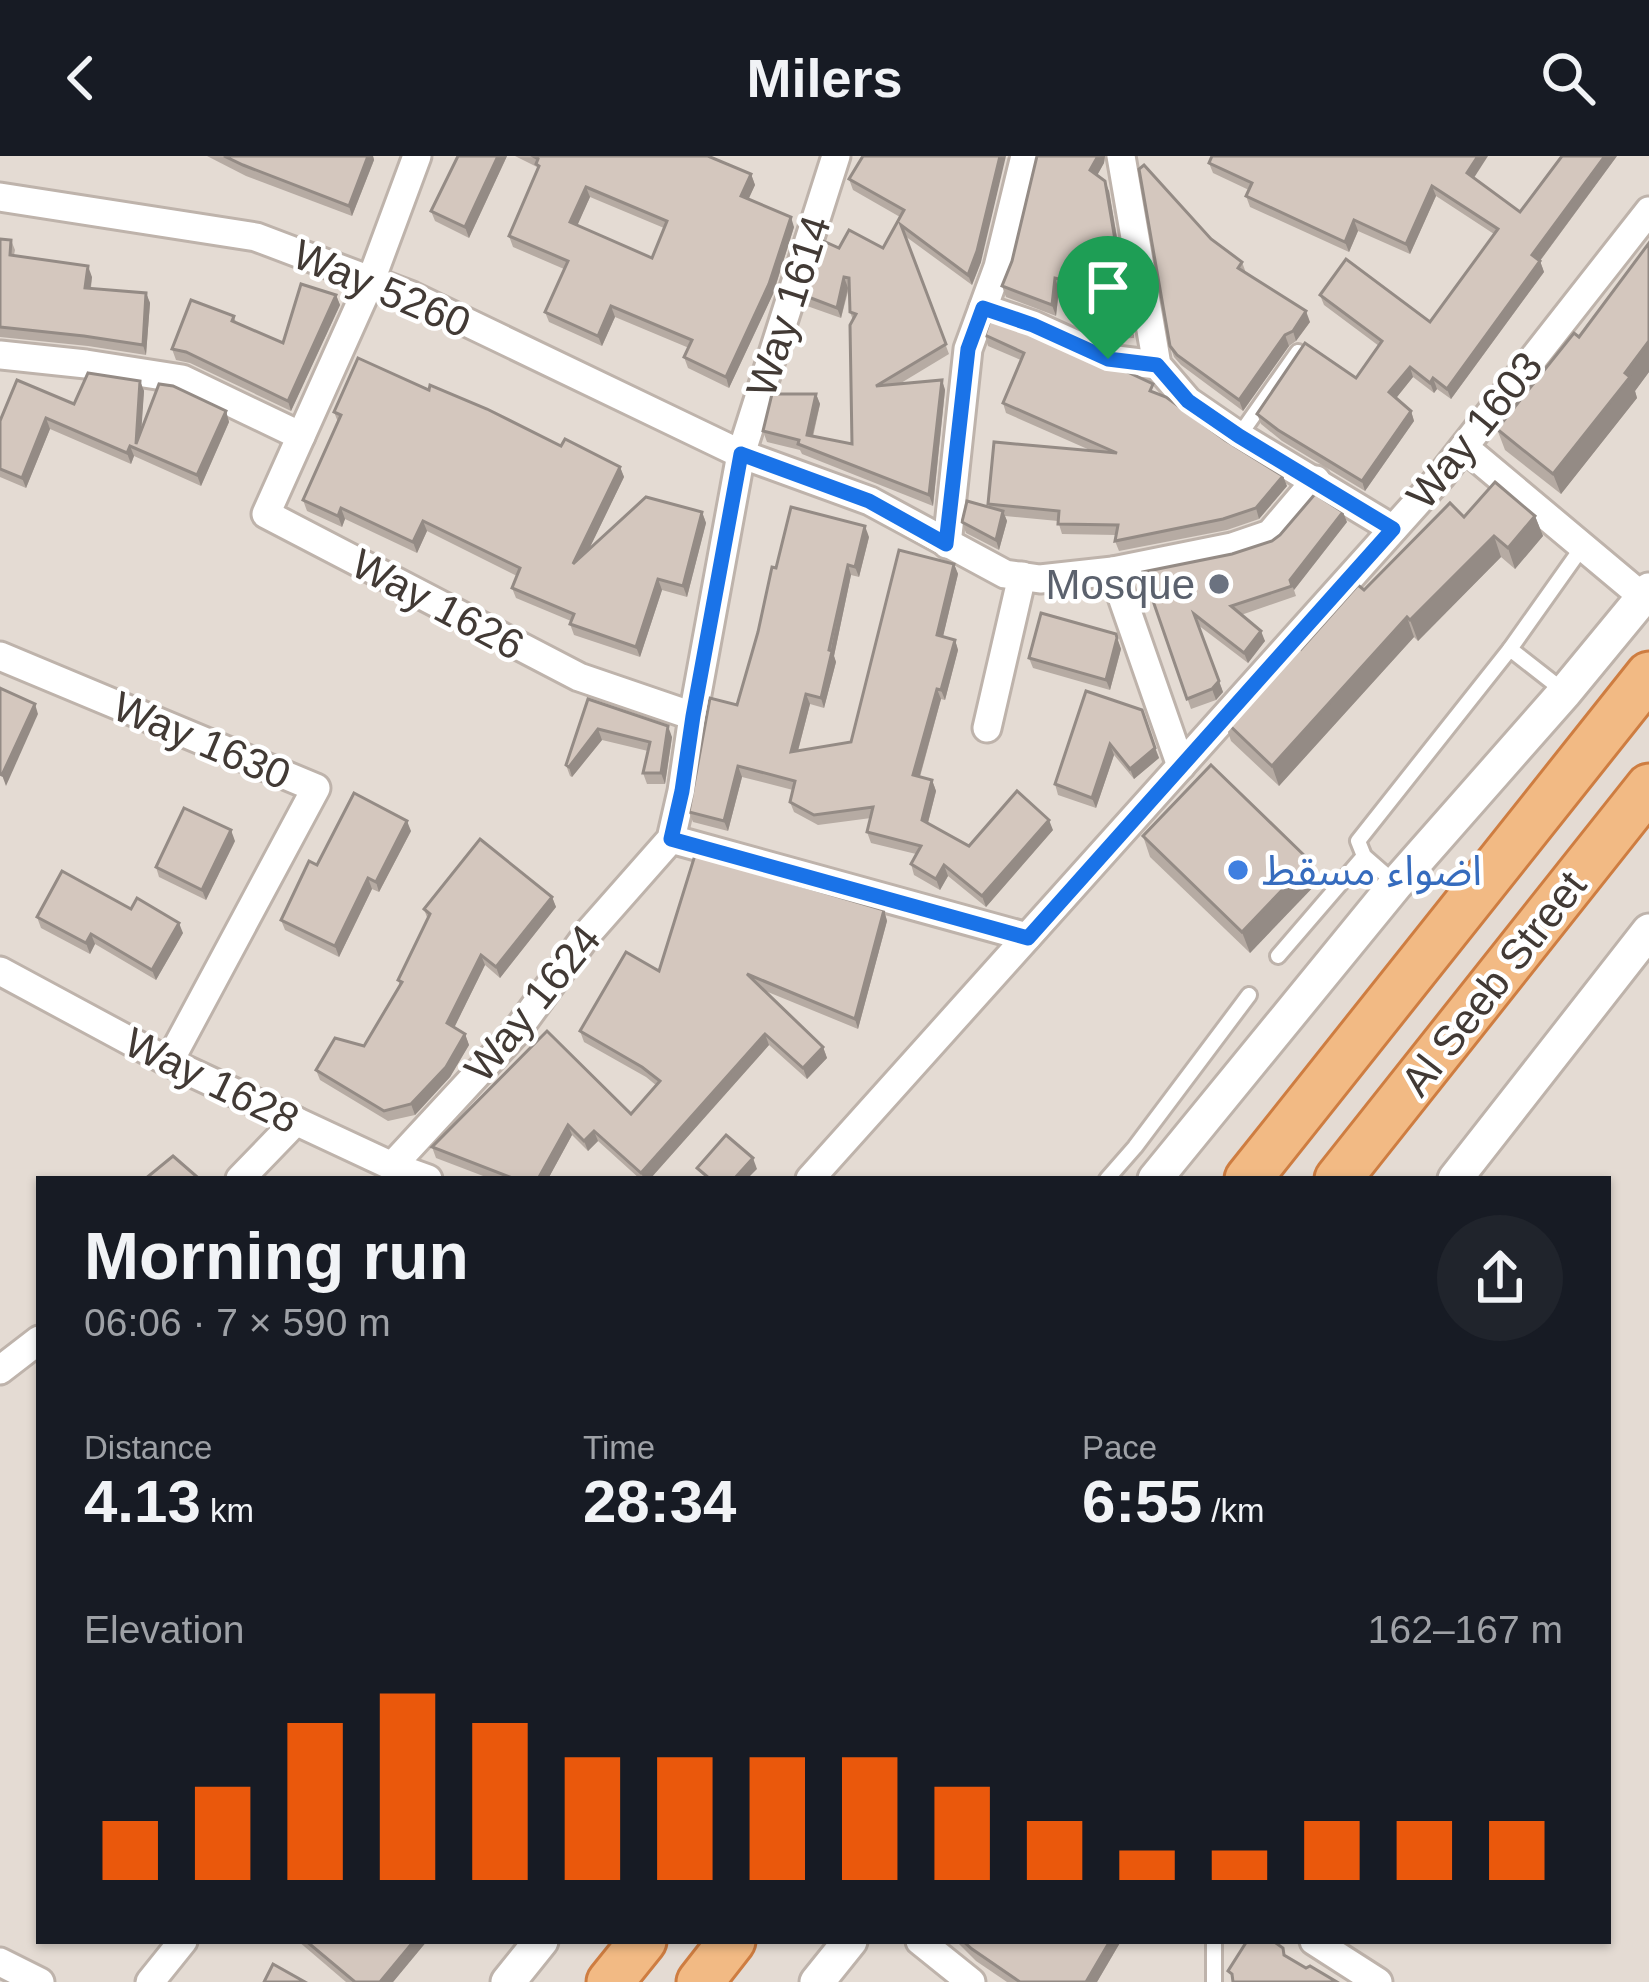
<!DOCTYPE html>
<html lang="en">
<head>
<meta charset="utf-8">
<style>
  :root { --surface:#171b24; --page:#20242c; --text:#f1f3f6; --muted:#9ea1a6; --accent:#ea580c }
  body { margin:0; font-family:Helvetica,"Noto Sans Arabic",sans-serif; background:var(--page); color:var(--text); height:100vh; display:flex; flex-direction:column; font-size:45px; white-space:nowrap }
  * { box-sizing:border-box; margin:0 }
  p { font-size:39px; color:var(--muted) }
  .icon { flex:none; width:66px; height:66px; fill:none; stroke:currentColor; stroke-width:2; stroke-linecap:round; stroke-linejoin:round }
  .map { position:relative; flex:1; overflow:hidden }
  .panel { position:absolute; left:36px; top:1020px; width:1575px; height:768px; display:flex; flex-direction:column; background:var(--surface); border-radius:0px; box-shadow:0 3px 9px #0004 }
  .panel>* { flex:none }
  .pin { position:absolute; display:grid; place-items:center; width:102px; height:102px; color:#fff; margin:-123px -51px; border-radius:50% 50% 50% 0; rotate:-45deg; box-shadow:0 0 12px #0007 }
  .pin .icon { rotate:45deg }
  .round { display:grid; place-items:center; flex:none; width:126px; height:126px; border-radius:63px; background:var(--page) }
  .overview { display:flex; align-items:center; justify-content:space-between; height:204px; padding:0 48px }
  h1 { font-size:66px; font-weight:600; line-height:90px }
  .figures { display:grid; grid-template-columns:repeat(3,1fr); gap:18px; height:204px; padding:12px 48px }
  .figures div { display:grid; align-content:center }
  .figures b { font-size:60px; font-weight:600 }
  .figures small { font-size:33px; font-weight:400 }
  .figures p { font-size:33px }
  .chart { height:336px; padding:24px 48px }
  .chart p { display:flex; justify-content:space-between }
  .chart svg { width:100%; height:216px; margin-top:12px; stroke:var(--accent); stroke-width:6 }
  header { display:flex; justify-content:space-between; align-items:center; height:156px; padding:0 48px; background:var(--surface); font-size:54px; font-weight:600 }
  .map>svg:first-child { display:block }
  .residential { fill:#e4dbd3; fill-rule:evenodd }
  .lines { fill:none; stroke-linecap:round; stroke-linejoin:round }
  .service-casing { stroke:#beb3ab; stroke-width:20 }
  .minor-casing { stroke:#beb3ab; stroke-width:33 }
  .tertiary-casing { stroke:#beb3ab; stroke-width:39 }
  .trunk-casing { stroke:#ce7d41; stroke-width:51 }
  .service { stroke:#fff; stroke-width:14 }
  .minor { stroke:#fff; stroke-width:27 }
  .tertiary { stroke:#fff; stroke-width:33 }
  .trunk { stroke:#f2ba84; stroke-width:45 }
  .wall { fill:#b6aba3; fill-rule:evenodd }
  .shaded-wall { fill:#948b85 }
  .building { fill:#d4c7be; stroke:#948b85; stroke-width:3; fill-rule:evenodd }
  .route-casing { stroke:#fff; stroke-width:24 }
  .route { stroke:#1a73e8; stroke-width:15 }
  .worship-dot { fill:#6b7280; stroke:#fff; stroke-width:4.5 }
  .shop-dot { fill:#3f7fe0; stroke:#fff; stroke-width:4.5 }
  .labels { text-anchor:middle; stroke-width:9; stroke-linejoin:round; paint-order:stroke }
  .street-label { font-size:42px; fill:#423a35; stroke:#fff }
  .worship-label { font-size:42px; fill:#5b616d; stroke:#fff; text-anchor:end }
  .shop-label { font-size:42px; fill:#366cbe; stroke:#fff; text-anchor:start }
</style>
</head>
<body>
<header><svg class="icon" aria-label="back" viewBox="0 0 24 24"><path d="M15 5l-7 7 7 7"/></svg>Milers<svg class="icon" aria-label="search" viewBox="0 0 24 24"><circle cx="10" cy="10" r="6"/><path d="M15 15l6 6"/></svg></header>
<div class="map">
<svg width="1649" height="1826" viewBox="0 0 1649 1826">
  <rect width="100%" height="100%" fill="#f0eae4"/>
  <path class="residential" d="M0,0H1649V1826H0ZM39,1023H1608V1785H39Z"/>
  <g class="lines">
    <g class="service-casing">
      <g id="service">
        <path d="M1239,280L1298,196"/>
        <path d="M1510,493L1583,390"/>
        <path d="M1395,727L1364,700L1358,685L1510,493L1565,536"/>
        <path d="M1278,800L1364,700"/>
        <path d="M1107,1023L1135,991L1249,839"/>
        <path d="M1214,1826V1785"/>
      </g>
    </g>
    <g class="minor-casing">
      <g id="minor">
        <path d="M417,0L371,124L266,358L579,521L693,560"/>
        <path d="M1121,0L1157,209L1188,245L1239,280L1393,373"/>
        <path d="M0,41L256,81L412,140L741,298L870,345L1005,418L1040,423L1113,415L1232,391L1270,378L1316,324"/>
        <path d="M983,152L1033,169L1108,203L1157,209"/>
        <path d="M0,199L86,208L182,223L301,280"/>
        <path d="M1464,291L1643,441"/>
        <path d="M947,388L968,193L998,111L1025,0"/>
        <path d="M1113,415L1181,610"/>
        <path d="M0,500L316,632L169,906"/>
        <path d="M987,572L1022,420"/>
        <path d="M671,683L1027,781"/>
        <path d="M0,815L169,906L392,1010L428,1023"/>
        <path d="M392,1010L516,876L589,776L671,683L682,635L693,560L741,298L836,0"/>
        <path d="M240,1023L296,965"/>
        <path d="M810,1023L1441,320L1649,55"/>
        <path d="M0,1214L39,1184"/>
        <path d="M920,1785L971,1826"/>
        <path d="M1314,1785L1378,1826"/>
        <path d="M0,1806L40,1826"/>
        <path d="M150,1826L183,1785"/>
      </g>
    </g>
    <g class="tertiary-casing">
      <g id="tertiary">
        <path d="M1155,1023L1396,728L1565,536L1649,434"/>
        <path d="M1455,1023L1649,775"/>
        <path d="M508,1826L541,1785"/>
        <path d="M817,1826L850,1785"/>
      </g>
    </g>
    <g class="trunk-casing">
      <g id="trunk">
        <path d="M1248,1023L1649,519"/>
        <path d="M1338,1023L1649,631"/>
        <path d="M610,1826L643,1785"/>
        <path d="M700,1826L732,1785"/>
      </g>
    </g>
    <use href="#service" class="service"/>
    <use href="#minor" class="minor"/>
    <use href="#tertiary" class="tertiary"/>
    <use href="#trunk" class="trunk"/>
  </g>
  <g class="wall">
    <path d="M207,0H373L374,4L352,60L246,20Z"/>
    <path d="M458,0H507L469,82L435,65L431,55Z"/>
    <path d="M515,0H708L751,18L755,29L748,43L794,71L773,138L729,232L688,212L684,201L689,192L615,161L602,190L549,166L545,156L564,113L513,91L509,80L538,14L537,11ZM590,41L664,72L652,102L577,69Z"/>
    <path d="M915,0L981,106L972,129L905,80L949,198L901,227L942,224L945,234L933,350L802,298L800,294L767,286L763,275L816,238L820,248L813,281L852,288L853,164L850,156L849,132L841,162L807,150L803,139L839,92H883L900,61L853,34L849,23Z"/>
    <path d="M1037,0H1105L1104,7L1097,19L1109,35L1134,182L1114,183L1110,172L1106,143L1059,133L1056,160L1006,141L1002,130L1012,105Z"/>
    <path d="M1617,0L1540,105L1544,116L1451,243L1437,233L1434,237L1413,221L1396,242L1411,255L1414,265L1365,335L1282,285L1261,268L1257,258L1356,222L1379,190L1324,149L1320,139L1430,166L1494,78L1436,40L1410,98L1358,75L1349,96L1250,51L1246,40L1249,34L1213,17L1209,7L1474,22L1520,56Z"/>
    <path d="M0,83L11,84L15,94L14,99L92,121L91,132L146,137L150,147L146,199L88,190L0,181Z"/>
    <path d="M1211,83L1242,106L1246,117L1310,166L1296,185L1289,190L1243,255L1181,209L1174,201L1170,190Z"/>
    <path d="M1649,87V216L1635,235L1637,242L1561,338L1505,294L1497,273L1579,181Z"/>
    <path d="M336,139L340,149L291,255L190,207L176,204L172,193L234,160L236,167L283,187Z"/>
    <path d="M985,179L1157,238L1287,330L1259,363L1227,374L1119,395L1115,385L1116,379L1062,378L1058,365L1005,360L1007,365L999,394L966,377L962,366L990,351L988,348L1092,295L1006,257L1003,247L1021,204L988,190Z"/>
    <path d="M140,225L144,235L141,273L226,255L229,266L201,330L134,300L131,308L50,273L26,332L0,321V265L74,248Z"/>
    <path d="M429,234L561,290L620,311L624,321L589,393L702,356L706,367L687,441L662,434L640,501L574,479L570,468L571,465L516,442L512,432L517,420L427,375L417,397L345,363L342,371L307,355L303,344L338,266L334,256Z"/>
    <path d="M1535,360L1543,380L1515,413L1501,401L1418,485L1414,481L1279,630L1231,585L1224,564L1364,434L1464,361Z"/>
    <path d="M1347,366L1294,434L1296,440L1241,459L1265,485L1248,507L1198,469L1223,536L1216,544L1191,553L1143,416L1232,398Z"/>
    <path d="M869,381L859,421L851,419L834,500L836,506L824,552L810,548L798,595L851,586L954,408L958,418L943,480L955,484L958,494L945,544L941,543L920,621L932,624L936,635L928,667L969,690L1053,674L986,751L948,720L940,734L914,719L911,708L916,698L871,687L867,676L871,662L818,669L794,656L790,646L793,634L742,621L728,675L693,666L689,656L737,549L776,412Z"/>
    <path d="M1116,478L1121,493L1110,534L1033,512L1029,502Z"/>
    <path d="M588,543L672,581L665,628H647L643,617L648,595L602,584L572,621L570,620L566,609Z"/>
    <path d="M1142,554L1159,602L1134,623L1114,599L1096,652L1058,639L1055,628Z"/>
    <path d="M411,675L379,736L372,733L339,801L285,774L281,764L317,709Z"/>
    <path d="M1143,680L1310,705L1318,726L1250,797L1150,701Z"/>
    <path d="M235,685L206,744L159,721L156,711Z"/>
    <path d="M552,741L556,751L500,822L485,809L454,872L465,878L469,889L450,921L415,959L388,965L320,924L316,914L364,890L400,830L398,824L428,764L424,753Z"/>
    <path d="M131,753L183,777L156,824L95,788L90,798L41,772L37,761Z"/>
    <path d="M884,754L887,765L858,873L763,834L823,891L827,902L807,923L769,889L650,1023H640L598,985L588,995L572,979L548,1023H491L436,1002L432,991L631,958L657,930L646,921L584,886L580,875L659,815Z"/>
    <path d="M298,1785H427L393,1826H346Z"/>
    <path d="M956,1785H1121L1097,1826H1007L976,1805Z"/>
  </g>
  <g class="shaded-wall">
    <path d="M368,0H373L374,4L352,60L349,50Z"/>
    <path d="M498,0H507L469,82L465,71Z"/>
    <path d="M1000,0H1006L981,106L972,129L968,119Z"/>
    <path d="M1098,0H1105L1104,7L1094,25L1090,14Z"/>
    <path d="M1478,0H1488L1470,28L1467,17Z"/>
    <path d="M1605,0H1617L1536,110L1532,99Z"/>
    <path d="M751,18L755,29L745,51L741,40Z"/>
    <path d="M1105,25L1109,35L1134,182L1130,172Z"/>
    <path d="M1432,30L1436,40L1410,98L1406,88Z"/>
    <path d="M586,31L590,41L574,77L570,66Z"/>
    <path d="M791,61L794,71L773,138L729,232L726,221Z"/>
    <path d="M1354,64L1358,75L1349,96L1345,86Z"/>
    <path d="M1540,105L1544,116L1451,243L1447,233Z"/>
    <path d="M88,110L92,121L89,142L85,132Z"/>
    <path d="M844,121L848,132L841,162L837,152Z"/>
    <path d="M1055,122L1059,133L1056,160L1052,149Z"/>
    <path d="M146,137L150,147L146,199L143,189Z"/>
    <path d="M336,139L340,149L291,255L288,245Z"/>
    <path d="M611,150L615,161L602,190L598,180Z"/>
    <path d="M1306,155L1310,166L1296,185L1293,175Z"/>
    <path d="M1285,179L1289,190L1243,255L1239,244Z"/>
    <path d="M1649,185V216L1635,235L1637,242L1561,338L1553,318Z"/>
    <path d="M1410,211L1413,221L1393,246L1389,236Z"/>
    <path d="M1433,222L1437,233L1434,237L1430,227Z"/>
    <path d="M942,224L945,234L933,350L929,339Z"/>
    <path d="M140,225L144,235L140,294L136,288Z"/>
    <path d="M816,238L820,248L810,290L807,279Z"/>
    <path d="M226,255L229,266L201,330L197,319Z"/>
    <path d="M1411,255L1414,265L1365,335L1362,325Z"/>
    <path d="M46,262L50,273L26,332L22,322Z"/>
    <path d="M130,290L134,300L131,308L127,297Z"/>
    <path d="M620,311L624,321L577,418L573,408Z"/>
    <path d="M1283,320L1287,330L1259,363L1256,352Z"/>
    <path d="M341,352L345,363L342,371L338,360Z"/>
    <path d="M1003,355L1007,365L999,394L996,384Z"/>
    <path d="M702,356L706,367L687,441L683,430Z"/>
    <path d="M1343,356L1347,366L1294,434L1290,424Z"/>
    <path d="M1535,360L1543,380L1515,413L1508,392Z"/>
    <path d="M423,365L427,375L417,397L413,386Z"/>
    <path d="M865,370L869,381L859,421L855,411Z"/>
    <path d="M1494,380L1501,401L1418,485L1410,464Z"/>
    <path d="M954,408L958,418L941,489L937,479Z"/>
    <path d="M848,409L851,419L834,500L836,506L824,552L821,542Z"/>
    <path d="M658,423L662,434L640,501L636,491Z"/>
    <path d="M1407,461L1414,481L1279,630L1272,610Z"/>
    <path d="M1261,475L1265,485L1248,507L1244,497Z"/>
    <path d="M1117,482L1121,493L1110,534L1106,524Z"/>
    <path d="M955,484L958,494L945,544L941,534Z"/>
    <path d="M1219,525L1223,536L1216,544L1212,533Z"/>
    <path d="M937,533L941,543L917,630L913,619Z"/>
    <path d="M806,538L810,548L795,606L791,596Z"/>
    <path d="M35,548L38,558L6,630L2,619Z"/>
    <path d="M668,570L672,581L665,628L661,617Z"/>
    <path d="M598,573L602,584L572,621L569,611Z"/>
    <path d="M1110,588L1114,599L1096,652L1092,642Z"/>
    <path d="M1155,592L1159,602L1134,623L1130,613Z"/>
    <path d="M738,610L742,621L728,675L724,665Z"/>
    <path d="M932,624L936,635L926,674L922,664Z"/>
    <path d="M1049,664L1053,674L986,751L982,740Z"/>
    <path d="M407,665L411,675L379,736L376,726Z"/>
    <path d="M231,674L235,685L206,744L202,734Z"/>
    <path d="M1310,705L1318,726L1250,797L1242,776Z"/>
    <path d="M944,709L948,720L940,734L936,723Z"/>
    <path d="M368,722L372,733L339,801L335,790Z"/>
    <path d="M552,741L556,751L500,822L496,811Z"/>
    <path d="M884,754L887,765L858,873L855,863Z"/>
    <path d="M179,767L183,777L156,824L152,814Z"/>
    <path d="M91,778L95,788L90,798L86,787Z"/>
    <path d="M481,799L485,809L451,878L447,867Z"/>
    <path d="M465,878L469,889L450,921L415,959L411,948Z"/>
    <path d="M765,878L769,889L650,1023H644L641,1017Z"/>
    <path d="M823,891L827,902L807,923L803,912Z"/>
    <path d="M568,969L572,979L548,1023H538Z"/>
    <path d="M594,975L598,985L588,995L584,985Z"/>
    <path d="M753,1002L757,1013L747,1023H734Z"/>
    <path d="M414,1785H427L393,1826H380Z"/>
    <path d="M1110,1785H1121L1097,1826H1086Z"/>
  </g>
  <g class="building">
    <path d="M224,0H368L349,50L243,9Z"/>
    <path d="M458,0H498L465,71L431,55Z"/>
    <path d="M533,0H708L751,18L741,40L791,61L769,128L726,221L684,201L692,184L611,150L598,180L545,156L568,105L509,80L539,10L536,8L538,3ZM586,31L667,65L652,102L570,66Z"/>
    <path d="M863,0H1000L977,95L968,119L901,69L946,188L876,230L942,224L929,339L798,288L799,284L763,275L772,238H816L807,279L852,288L850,169L856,158L850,156L849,122L844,121L837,152L803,139L821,84L839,92L849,74L883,92L904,54L849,23Z"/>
    <path d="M1037,0H1098L1090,14L1105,25L1130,172H1110L1104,133L1055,122L1052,149L1002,130L1012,105Z"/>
    <path d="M1212,0H1478L1467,17L1520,56L1562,0H1605L1532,99L1540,105L1447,233L1433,222L1430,227L1410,211L1389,236L1411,255L1362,325L1278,274L1257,258L1305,187L1356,222L1382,185L1320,139L1346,103L1430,166L1498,73L1432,30L1406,88L1354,64L1345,86L1246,40L1252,27L1209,7Z"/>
    <path d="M1144,9L1211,83L1242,106L1238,112L1306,155L1293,175L1285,179L1239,244L1177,199L1170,190L1139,13Z"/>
    <path d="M0,83L11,84L10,99L88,110L85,132L146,137L143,189L84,180L0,171Z"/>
    <path d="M1649,87V185L1625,217L1630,221L1553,318L1497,273L1574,177L1579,181Z"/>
    <path d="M301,128L336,139L288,245L186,196L172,193L191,144L234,160L232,165L283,187Z"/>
    <path d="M990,164L1023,175L1097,209L1121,213L1153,228L1150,235L1166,241L1225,284L1283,320L1256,352L1223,363L1115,385L1118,369L1058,368L1059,355L988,348L994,286L1117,297L1003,247L1024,197L985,179Z"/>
    <path d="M358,202L429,234L430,229L487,253L561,290L565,283L620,311L573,408L646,341L702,356L683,430L658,423L636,491L570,468L574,458L512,432L520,412L423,365L413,386L341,352L338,360L303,344L341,259L334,256Z"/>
    <path d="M88,217L140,225L136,288L159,228L173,230L226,255L197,319L130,290L127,297L46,262L22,322L0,313V265L17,224L74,248Z"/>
    <path d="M1495,326L1535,360L1508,392L1494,380L1410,464L1407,461L1272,610L1224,564L1296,488L1301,493L1358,429L1364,434L1450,347L1464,361Z"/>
    <path d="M1315,338L1343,356L1290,424L1292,430L1231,450L1261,475L1244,497L1194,458L1219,525L1212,533L1187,543L1143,416L1232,398L1272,385L1280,379Z"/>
    <path d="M967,345L1003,355L996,384L962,366Z"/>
    <path d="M791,351L865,370L855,411L848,409L829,494L832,495L821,542L806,538L791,596L851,586L899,394L954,408L937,479L955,484L941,534L937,533L913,619L932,624L922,664L969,690L1017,635L1049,664L982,740L944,709L936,723L911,708L921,690L867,676L873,651L814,659L790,646L795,625L738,610L724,665L689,656L710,542L737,549L758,476L772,411L776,412Z"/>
    <path d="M1041,457L1116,478L1117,482L1106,524L1029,502Z"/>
    <path d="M0,532L35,548L2,619L0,618Z"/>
    <path d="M1086,535L1142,554L1155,592L1130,613L1110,588L1092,642L1055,628Z"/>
    <path d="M588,543L668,570L661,617H643L650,586L598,573L569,611L566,609Z"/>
    <path d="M1211,609L1310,705L1242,776L1143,680Z"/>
    <path d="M354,637L407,665L376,726L368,722L335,790L281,764L309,705L317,709Z"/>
    <path d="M184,652L231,674L202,734L156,711Z"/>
    <path d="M480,683L552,741L496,811L481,799L447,867L465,878L446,911L411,948L384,955L316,914L335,882L364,890L402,826L398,824L430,758L424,753Z"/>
    <path d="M695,699L884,754L855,863L747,818L823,891L803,912L765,878L641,1017L594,975L584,985L568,969L538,1023H515L432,991L547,875L631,958L660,925L642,911L580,875L626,796L659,815Z"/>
    <path d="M62,715L131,753L137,742L179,767L152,814L91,778L86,787L37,761Z"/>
    <path d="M726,979L753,1002L734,1023H710L697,1012Z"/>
    <path d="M173,1000L196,1020L192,1023H145Z"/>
    <path d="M306,1785H414L380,1826H355Z"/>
    <path d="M963,1785H1110L1086,1826H1020L972,1793Z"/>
    <path d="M1247,1785H1273L1283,1792L1284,1799L1306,1812L1310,1810L1337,1826H1233L1232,1818L1228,1815Z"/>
    <path d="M273,1808L305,1826H264Z"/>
  </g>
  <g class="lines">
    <g class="route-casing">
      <path id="route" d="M983,152L1033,169L1108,203L1157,209L1188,245L1239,280L1393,373L1028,782L671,683L682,635L693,560L741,298L869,345L946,388L968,193Z"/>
    </g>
    <use href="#route" class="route"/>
  </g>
  <circle class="worship-dot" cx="1219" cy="428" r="12"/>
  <circle class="shop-dot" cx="1238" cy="714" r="12"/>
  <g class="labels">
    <g class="street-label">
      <text transform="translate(382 132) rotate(23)" y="15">Way 5260</text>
      <text transform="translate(788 150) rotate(-72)" y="15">Way 1614</text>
      <text transform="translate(1474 274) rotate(-51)" y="15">Way 1603</text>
      <text transform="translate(438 448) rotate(28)" y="15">Way 1626</text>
      <text transform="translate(202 584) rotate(23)" y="15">Way 1630</text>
      <text transform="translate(1493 827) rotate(-52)" y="15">Al Seeb Street</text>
      <text transform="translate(532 847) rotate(-51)" y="15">Way 1624</text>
      <text transform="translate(212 924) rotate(26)" y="15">Way 1628</text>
    </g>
    <g class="worship-label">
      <text x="1195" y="443">Mosque</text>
    </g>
    <g class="shop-label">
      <text x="1262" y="729">اضواء مسقط</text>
    </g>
  </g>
</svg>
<div class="pin" style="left:1108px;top:203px;background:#1e9e55"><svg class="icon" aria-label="arrive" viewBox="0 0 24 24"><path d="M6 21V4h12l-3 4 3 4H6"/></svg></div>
<section class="panel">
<div class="overview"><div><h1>Morning run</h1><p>06:06 · 7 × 590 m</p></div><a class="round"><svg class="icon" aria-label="share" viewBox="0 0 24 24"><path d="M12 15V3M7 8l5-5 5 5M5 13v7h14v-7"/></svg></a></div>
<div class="figures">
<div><p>Distance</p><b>4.13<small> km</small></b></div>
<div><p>Time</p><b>28:34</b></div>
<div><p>Pace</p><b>6:55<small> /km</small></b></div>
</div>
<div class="chart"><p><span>Elevation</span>162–167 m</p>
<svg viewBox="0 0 160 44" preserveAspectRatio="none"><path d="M5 44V32M15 44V25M25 44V12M35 44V6M45 44V12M55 44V19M65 44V19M75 44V19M85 44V19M95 44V25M105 44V32M115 44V38M125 44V38M135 44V32M145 44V32M155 44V32"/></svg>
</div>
</section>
</div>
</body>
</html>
